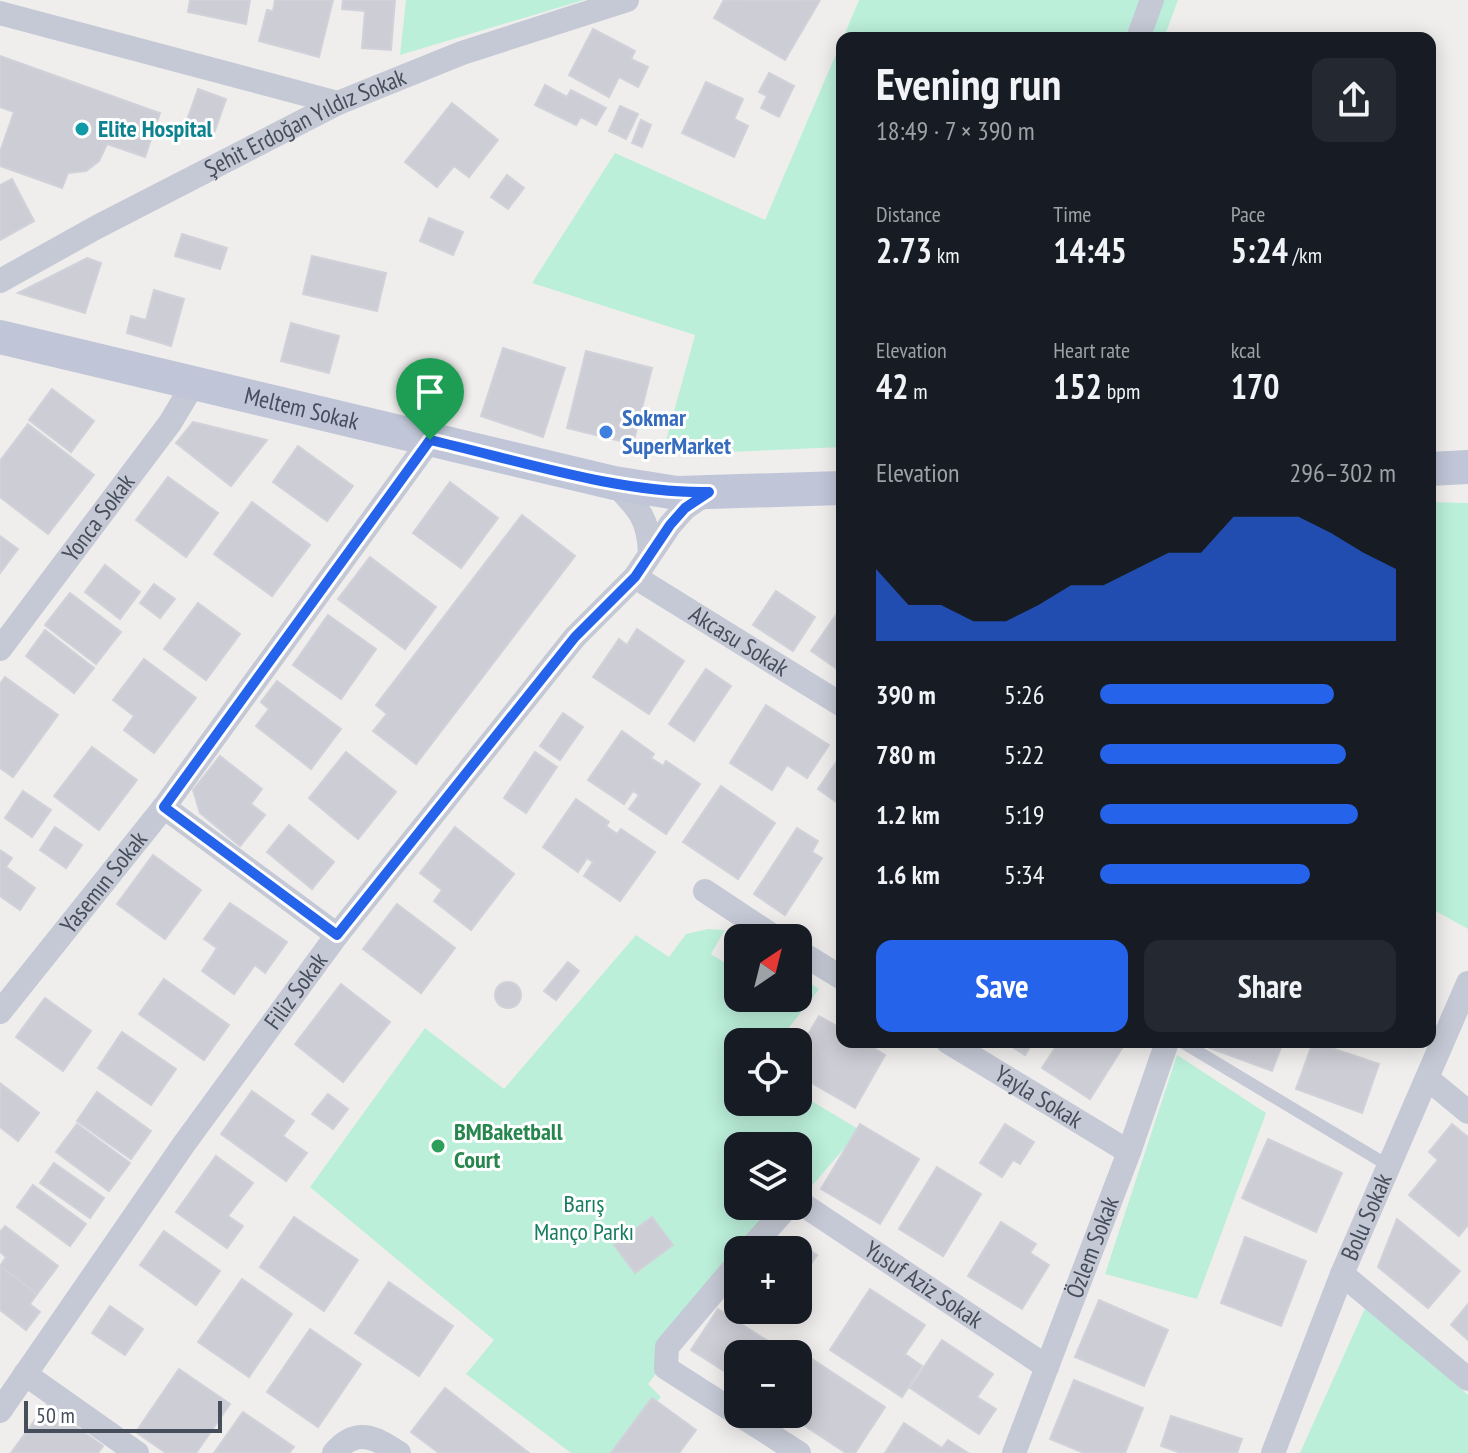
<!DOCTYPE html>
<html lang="en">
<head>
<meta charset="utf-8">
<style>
  :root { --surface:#171b24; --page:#242831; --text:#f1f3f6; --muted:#9ea1a6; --accent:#2563eb }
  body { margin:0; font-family:"PT Sans Narrow",sans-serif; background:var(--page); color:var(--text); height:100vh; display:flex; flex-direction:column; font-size:30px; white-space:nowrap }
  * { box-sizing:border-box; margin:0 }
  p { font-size:26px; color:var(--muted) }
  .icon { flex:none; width:44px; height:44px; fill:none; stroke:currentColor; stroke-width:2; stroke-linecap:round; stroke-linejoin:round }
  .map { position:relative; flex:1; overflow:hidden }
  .drawer { position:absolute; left:836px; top:32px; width:600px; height:1016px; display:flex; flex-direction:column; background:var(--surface); border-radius:16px; box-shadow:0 4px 20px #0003 }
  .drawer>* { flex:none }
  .needle { width:52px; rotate:35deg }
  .buttons { position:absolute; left:724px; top:924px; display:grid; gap:16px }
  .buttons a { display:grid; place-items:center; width:88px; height:88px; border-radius:16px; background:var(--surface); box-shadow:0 4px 20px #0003; font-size:40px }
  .scale { position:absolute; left:24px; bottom:20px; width:198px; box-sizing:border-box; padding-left:8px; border:4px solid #464d5b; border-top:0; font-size:22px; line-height:28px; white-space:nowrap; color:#464d5b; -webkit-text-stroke:6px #fff; paint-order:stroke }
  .pin { position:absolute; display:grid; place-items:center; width:68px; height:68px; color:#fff; margin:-82px -34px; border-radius:50% 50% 50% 0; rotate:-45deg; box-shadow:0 0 8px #0007 }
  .pin .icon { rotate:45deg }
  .round { display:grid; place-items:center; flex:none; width:84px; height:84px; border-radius:16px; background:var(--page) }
  .head { display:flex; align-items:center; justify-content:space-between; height:136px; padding:0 40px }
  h1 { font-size:44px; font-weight:800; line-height:60px }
  .metrics { display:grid; grid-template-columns:repeat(3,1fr); gap:12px; height:136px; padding:8px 40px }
  .metrics div { display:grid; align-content:center }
  .metrics b { font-size:34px; font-weight:800 }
  .metrics small { font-size:22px; font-weight:400 }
  .metrics p { font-size:22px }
  .chart { height:224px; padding:16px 40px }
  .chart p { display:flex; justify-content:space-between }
  .chart svg { width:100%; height:144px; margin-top:8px; fill:var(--accent); opacity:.7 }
  .action { display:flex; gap:16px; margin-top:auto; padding:16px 40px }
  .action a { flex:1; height:92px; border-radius:16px; background:var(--accent); color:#fff; font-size:32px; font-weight:800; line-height:92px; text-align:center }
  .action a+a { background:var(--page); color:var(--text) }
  ul { padding:0 40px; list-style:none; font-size:26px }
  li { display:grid; grid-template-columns:128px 96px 1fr; align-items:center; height:60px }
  li i { height:20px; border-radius:10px; background:var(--accent) }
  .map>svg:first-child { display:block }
  .green { fill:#bbefda }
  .building { fill:#cdced5; stroke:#d1d2d9; stroke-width:2 }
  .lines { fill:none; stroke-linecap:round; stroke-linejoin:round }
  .service { stroke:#c4c9d5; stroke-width:12 }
  .minor { stroke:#c4c9d5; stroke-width:24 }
  .secondary { stroke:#c0c6d7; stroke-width:34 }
  .route-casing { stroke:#fff; stroke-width:16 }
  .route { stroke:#2563eb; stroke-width:10 }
  .culture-dot { fill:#0f9aa8; stroke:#fff; stroke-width:3 }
  .shop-dot { fill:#3f7fe0; stroke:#fff; stroke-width:3 }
  .leisure-dot { fill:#2e9e5b; stroke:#fff; stroke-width:3 }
  .labels { text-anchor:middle; stroke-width:6; stroke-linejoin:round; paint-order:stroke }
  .street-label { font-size:24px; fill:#464d5b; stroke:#fff }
  .culture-label { font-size:24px; font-weight:bold; fill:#0d838f; stroke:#fff; text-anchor:start }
  .shop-label { font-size:24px; font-weight:bold; fill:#366cbe; stroke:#fff; text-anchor:start }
  .leisure-label { font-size:24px; font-weight:bold; fill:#27864d; stroke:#fff; text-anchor:start }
  .park-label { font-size:24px; fill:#167d5e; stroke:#fff }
</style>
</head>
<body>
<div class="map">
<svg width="1468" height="1453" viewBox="0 0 1468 1453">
  <rect width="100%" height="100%" fill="#f0eeed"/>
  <g class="green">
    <path d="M406,0H584L400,55Z"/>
    <path d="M859,0H1178L1164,38H843Z"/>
    <path d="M842,40V447L662,455L695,335L532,283L615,153L765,220Z"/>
    <path d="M1430,502L1468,503V929L1430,908Z"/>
    <path d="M708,929L725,930L711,954L738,971V998H782L788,1002L792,998H798V991L807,981L819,989L778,1042H738V1102H798V1093L860,1130L798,1202V1146H738V1206H795L719,1294L648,1384L661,1397L614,1453H571L466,1374L494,1340L310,1187L425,1028L504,1089L636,935L669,957L686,934Z"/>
    <path d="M1177,1055L1266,1113L1197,1299L1105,1274Z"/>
    <path d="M1366,1306L1468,1395V1453H1300Z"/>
  </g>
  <g class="building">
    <path d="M190,0H250L246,24L188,12Z"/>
    <path d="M275,0H333L319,57L259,41L267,10L273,11Z"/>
    <path d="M343,0H395L391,50L362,48L365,11L342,9Z"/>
    <path d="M724,0L777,1L820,0L785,60L714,18Z"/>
    <path d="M593,29L635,51L631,59L648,67L638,87L619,77L609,97L569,75Z"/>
    <path d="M0,56L160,113L145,157L107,144L99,161L86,171L68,173L62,188L0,166V152L14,112L0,107Z"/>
    <path d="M769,73L794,86L779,117L761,108L767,96L759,92Z"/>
    <path d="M706,82L743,99L734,119L748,126L734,157L682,133Z"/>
    <path d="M545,85L567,97L571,90L606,108L596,125L581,117L576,125L535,105Z"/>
    <path d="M198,89L226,99L212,139L184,129Z"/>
    <path d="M452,103L498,140L469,177L454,166L437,187L405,162Z"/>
    <path d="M620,106L638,114L626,139L609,131Z"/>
    <path d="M641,120L651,125L642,147L632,143Z"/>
    <path d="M507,175L524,188L508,209L491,197Z"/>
    <path d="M12,179L34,221L0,240V185Z"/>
    <path d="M429,218L463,232L453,255L420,241Z"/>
    <path d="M182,234L227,248L220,269L175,256Z"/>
    <path d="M312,256L386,273L377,311L303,294Z"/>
    <path d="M87,258L101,263L85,313L18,293Z"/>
    <path d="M154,290L184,299L171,346L127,333L131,316L146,320Z"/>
    <path d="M291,323L339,336L329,373L281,361Z"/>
    <path d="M503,348L565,368L543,437L481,416Z"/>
    <path d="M586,351L652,368L633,444L567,428Z"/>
    <path d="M52,389L94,421L71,452L29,420Z"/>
    <path d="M193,422L267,440L231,486L176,443Z"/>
    <path d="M28,424L94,475L48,534L0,497V461Z"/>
    <path d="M298,446L353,486L327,521L273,482Z"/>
    <path d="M168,477L218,513L186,557L136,520Z"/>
    <path d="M450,482L498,518L461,568L413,533Z"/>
    <path d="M252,502L310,545L272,596L214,554Z"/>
    <path d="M522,515L575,556L416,764L373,731L387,714L376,705Z"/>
    <path d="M0,536L18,549L0,573Z"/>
    <path d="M370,557L436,607L405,649L338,599Z"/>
    <path d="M105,565L140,592L120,619L85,592Z"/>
    <path d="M154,584L175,599L160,618L140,603Z"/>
    <path d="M776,591L815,617L793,651L753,625Z"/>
    <path d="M70,593L121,632L96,664L45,625Z"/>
    <path d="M198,603L240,634L206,680L164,649Z"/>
    <path d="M328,615L376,649L341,699L293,665Z"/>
    <path d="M836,615L842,619V672L811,651Z"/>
    <path d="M637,629L684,661L649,714L593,677L619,639L627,645Z"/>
    <path d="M45,630L94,668L74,693L26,656Z"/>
    <path d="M144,659L196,698L154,753L124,730L134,716L113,700Z"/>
    <path d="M706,669L731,686L694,741L669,724Z"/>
    <path d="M5,677L58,715L13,777L0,768V684Z"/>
    <path d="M277,681L341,729L311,769L256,726L269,709L261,702Z"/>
    <path d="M766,705L829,745L807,778L787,765L772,790L730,763Z"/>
    <path d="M563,713L583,727L560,760L540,746Z"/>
    <path d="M622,731L654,754L651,758L663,766L666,761L700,784L666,834L629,809L639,795L633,791L624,804L588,780Z"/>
    <path d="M92,747L137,780L99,830L54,796Z"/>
    <path d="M346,752L396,792L358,839L309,798Z"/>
    <path d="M535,752L557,767L526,813L504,798Z"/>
    <path d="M220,756L262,789L251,804L265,815L240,846L200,813L193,790Z"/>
    <path d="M837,761L842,764V806L818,789Z"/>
    <path d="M721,786L775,823L738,879L683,842Z"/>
    <path d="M23,791L51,810L32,837L5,818Z"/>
    <path d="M576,799L609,822L606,826L617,834L621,829L655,852L620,901L584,876L593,862L587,858L578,872L543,847Z"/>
    <path d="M289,825L334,862L312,889L267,852Z"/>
    <path d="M55,827L82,845L66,868L40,850Z"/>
    <path d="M455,827L514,874L471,930L434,901L442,890L420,873Z"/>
    <path d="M797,828L818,841L812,852L822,858L785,915L754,894Z"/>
    <path d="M0,850L12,858L6,867L35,888L20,910L0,896Z"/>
    <path d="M153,855L201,890L165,939L117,904Z"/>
    <path d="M230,903L287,942L265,973L255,965L234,994L202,971L217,948L204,939Z"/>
    <path d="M397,904L455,948L421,993L363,949Z"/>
    <path d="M568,962L579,971L556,1000L544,991Z"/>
    <path d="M164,979L229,1025L204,1060L139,1014Z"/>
    <circle cx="508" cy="995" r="13"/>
    <path d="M341,984L390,1022L343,1082L295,1044Z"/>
    <path d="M45,998L91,1031L63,1071L16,1037Z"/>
    <path d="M819,1016L842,1029V1042H864L885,1055L855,1108L798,1075L807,1054L799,1050Z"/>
    <path d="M122,1032L176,1069L151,1105L98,1068Z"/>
    <path d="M1004,1042H1033L1025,1055Z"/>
    <path d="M1059,1042H1126L1090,1099L1042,1068Z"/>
    <path d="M1209,1042H1283L1272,1071L1207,1047Z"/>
    <path d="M1313,1042L1379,1064L1362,1113L1296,1089Z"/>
    <path d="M0,1083L39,1113L18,1141L0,1127Z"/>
    <path d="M252,1091L294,1121L283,1136L307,1153L286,1181L221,1134Z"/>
    <path d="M97,1092L151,1131L131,1159L77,1121Z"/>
    <path d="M328,1094L348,1109L333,1129L312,1114Z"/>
    <path d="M77,1124L130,1163L109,1191L56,1152Z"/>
    <path d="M860,1124L919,1159L880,1224L821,1189Z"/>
    <path d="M1005,1124L1034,1142L1020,1164L1013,1160L1002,1177L980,1163Z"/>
    <path d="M1452,1124L1468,1137V1225L1459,1236L1409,1195L1438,1160L1429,1152Z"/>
    <path d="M1268,1139L1342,1173L1316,1232L1242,1198Z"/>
    <path d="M216,1156L253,1183L228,1216L243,1226L227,1248L176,1212Z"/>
    <path d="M54,1163L104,1198L90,1218L40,1183Z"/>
    <path d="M937,1167L981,1194L943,1256L899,1229Z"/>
    <path d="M33,1185L86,1224L70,1246L17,1207Z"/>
    <path d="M294,1217L358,1260L324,1311L260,1267Z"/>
    <path d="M652,1217L673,1245L635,1273L614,1245Z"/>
    <path d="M1397,1219L1460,1271L1428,1308L1378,1267Z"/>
    <path d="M1001,1222L1036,1244L1030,1253L1049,1265L1022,1309L968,1276Z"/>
    <path d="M5,1226L58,1266L37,1294L0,1266L6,1257L0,1252V1232Z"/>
    <path d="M164,1231L220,1271L196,1305L140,1265Z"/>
    <path d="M789,1237L817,1255L798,1284V1250H780Z"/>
    <path d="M1245,1237L1306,1261L1281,1326L1221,1303Z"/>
    <path d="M0,1266L37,1294L30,1304L40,1312L26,1330L0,1310Z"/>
    <path d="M242,1279L292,1314L249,1377L198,1342Z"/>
    <path d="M389,1282L453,1326L419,1376L355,1333Z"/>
    <path d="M870,1289L925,1325L905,1354L922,1366L902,1397L830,1350Z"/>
    <path d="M1099,1300L1168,1330L1144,1386L1075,1357Z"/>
    <path d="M1468,1304V1340L1451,1325Z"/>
    <path d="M110,1306L143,1329L125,1355L92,1333Z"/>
    <path d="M718,1309L788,1354H738V1380L691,1350Z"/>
    <path d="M310,1329L361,1364L318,1427L267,1392Z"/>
    <path d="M942,1340L993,1374L977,1397L996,1409L979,1434L910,1388Z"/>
    <path d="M812,1359L885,1407L855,1453H846L787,1414H798V1380Z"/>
    <path d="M179,1369L230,1404L196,1453H166L136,1432Z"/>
    <path d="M1074,1380L1143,1408L1125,1453H1084L1050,1439Z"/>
    <path d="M445,1388L529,1453H439L411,1432Z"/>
    <path d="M652,1398L696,1430L679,1453H611Z"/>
    <path d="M46,1405L103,1446L98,1453H11Z"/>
    <path d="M243,1412L294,1447L289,1453H214Z"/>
    <path d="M1171,1416L1242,1439L1237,1453H1181L1161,1446Z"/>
    <path d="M904,1423L942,1448L948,1440L968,1453H885Z"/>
  </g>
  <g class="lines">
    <path class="service" d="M1182,1042L1389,1166"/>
    <g class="minor">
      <path d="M0,13L338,103"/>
      <path d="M1138,38L1152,0"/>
      <path id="s1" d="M0,281L97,227L338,103L462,53L627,0"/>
      <path d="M614,483C638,508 649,518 650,554"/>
      <path id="s2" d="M635,577L842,705"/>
      <path id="s3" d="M0,649L170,423L194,383"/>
      <path d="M164,807L337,935"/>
      <path d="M705,891L776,938"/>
      <path d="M798,951L842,978"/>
      <path id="s4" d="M0,1012L164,807L430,440"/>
      <path id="s5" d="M948,1042L1129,1152"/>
      <path d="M1428,1079L1468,1112"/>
      <path id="s6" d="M798,1205L802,1204L1047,1367"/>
      <path d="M749,1250L788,1206"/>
      <path d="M738,1263L667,1347L666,1368L738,1414"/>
      <path d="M1342,1274L1468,1379"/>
      <path d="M25,1374L137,1453"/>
      <path id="s7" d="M0,1411L184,1144L337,935L575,637L635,577L670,525L685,508L709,492"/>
      <path d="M738,1414L799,1453"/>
      <path d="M334,1453C356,1427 375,1437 399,1453"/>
      <path id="s8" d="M1014,1453L1129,1152L1167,1042"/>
      <path id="s9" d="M1273,1453L1342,1274L1468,983"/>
    </g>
    <g class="secondary">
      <path id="s10" d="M0,337L614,483L677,493L842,488"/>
      <path d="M1430,469L1468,467"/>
    </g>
  </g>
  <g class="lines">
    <g class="route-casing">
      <path id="route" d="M430,440C517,460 621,494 709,492L685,508L670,525L635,577L575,637L337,935L164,807Z"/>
    </g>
    <use href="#route" class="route"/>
  </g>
  <circle class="culture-dot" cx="82" cy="129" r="8"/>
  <circle class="shop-dot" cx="606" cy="432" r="8"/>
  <circle class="leisure-dot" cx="438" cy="1146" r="8"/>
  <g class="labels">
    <g class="street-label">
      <text dy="8" stroke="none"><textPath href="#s1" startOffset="344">Şehit Erdoğan Yıldız Sokak</textPath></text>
      <text dy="8" stroke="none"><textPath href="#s10" startOffset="310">Meltem Sokak</textPath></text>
      <text dy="8" stroke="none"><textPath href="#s3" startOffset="164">Yonca Sokak</textPath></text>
      <text dy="8" stroke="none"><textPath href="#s2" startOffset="122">Akcasu Sokak</textPath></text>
      <text dy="8" stroke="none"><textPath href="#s4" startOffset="166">Yasemın Sokak</textPath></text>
      <text dy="8" stroke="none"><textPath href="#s7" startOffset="514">Filiz Sokak</textPath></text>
      <text dy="8" stroke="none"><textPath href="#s5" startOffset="106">Yayla Sokak</textPath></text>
      <text dy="8" stroke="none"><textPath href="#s9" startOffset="254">Bolu Sokak</textPath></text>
      <text dy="8" stroke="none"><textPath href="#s8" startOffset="220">Özlem Sokak</textPath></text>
      <text dy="8" stroke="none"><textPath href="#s6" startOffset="150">Yusuf Aziz Sokak</textPath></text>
    </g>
    <g class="culture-label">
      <text x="98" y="137">Elite Hospital</text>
    </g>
    <g class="shop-label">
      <text x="622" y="426">Sokmar<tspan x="622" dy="28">SuperMarket</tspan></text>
    </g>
    <g class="leisure-label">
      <text x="454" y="1140">BMBaketball<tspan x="454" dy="28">Court</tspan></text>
    </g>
    <g class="park-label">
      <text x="584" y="1212">Barış<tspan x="584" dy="28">Manço Parkı</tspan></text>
    </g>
  </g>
</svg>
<div class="buttons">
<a><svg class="needle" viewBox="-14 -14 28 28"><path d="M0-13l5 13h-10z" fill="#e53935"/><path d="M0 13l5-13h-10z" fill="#9ea1a6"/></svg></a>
<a><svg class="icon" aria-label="locate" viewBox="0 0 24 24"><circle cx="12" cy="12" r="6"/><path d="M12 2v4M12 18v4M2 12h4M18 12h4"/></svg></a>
<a><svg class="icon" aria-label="layers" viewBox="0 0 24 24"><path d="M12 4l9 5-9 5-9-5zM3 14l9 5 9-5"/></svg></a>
<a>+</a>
<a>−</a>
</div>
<div class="scale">50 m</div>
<div class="pin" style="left:430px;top:440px;background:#1e9e55"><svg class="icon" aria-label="arrive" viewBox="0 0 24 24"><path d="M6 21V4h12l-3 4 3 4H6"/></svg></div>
<section class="drawer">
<div class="head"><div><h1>Evening run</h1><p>18:49 · 7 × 390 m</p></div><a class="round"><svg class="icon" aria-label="share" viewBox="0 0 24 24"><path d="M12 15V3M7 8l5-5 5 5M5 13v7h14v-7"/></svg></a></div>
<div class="metrics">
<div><p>Distance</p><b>2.73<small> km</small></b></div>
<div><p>Time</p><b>14:45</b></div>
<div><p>Pace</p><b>5:24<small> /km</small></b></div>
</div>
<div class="metrics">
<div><p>Elevation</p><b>42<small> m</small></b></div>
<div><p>Heart rate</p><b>152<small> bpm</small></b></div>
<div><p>kcal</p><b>170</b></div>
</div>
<div class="chart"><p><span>Elevation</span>296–302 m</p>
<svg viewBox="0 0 160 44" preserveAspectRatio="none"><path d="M0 44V22L10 33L20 33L30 38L40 38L50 33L60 27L70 27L80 22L90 17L100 17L110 6L120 6L130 6L140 11L150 17L160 22V44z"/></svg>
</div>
<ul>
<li><b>390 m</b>5:26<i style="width:79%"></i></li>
<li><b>780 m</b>5:22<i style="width:83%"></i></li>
<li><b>1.2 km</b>5:19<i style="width:87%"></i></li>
<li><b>1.6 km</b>5:34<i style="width:71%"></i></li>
</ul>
<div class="action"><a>Save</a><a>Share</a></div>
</section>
</div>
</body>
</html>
